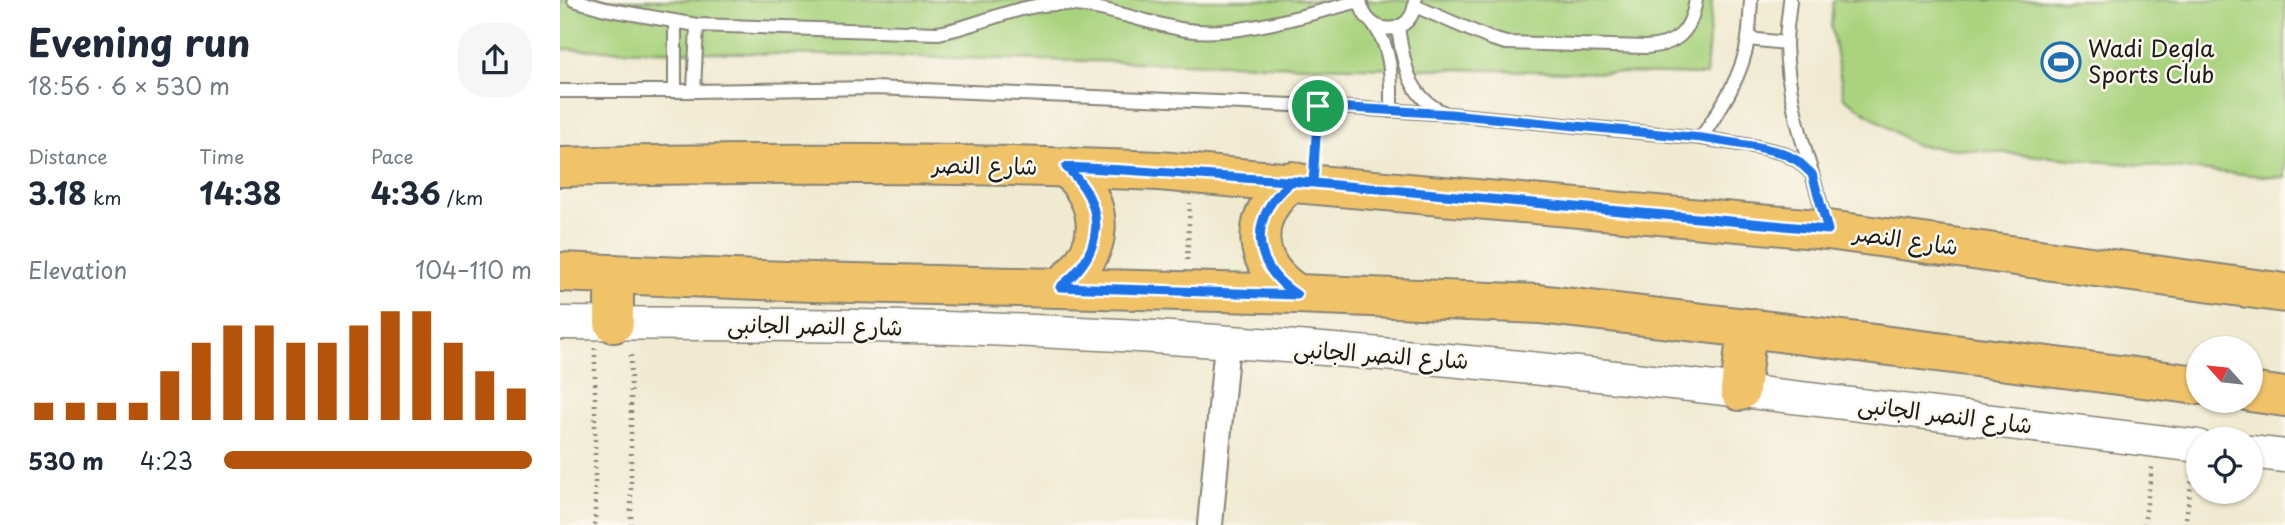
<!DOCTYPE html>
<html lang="en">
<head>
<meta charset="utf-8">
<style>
  :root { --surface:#fff; --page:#f6f6f7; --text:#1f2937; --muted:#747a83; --accent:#b45309 }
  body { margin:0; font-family:"Playpen Sans","Playpen Sans Arabic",sans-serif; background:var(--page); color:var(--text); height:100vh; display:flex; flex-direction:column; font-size:26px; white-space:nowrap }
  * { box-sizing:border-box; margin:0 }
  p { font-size:23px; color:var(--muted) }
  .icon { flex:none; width:38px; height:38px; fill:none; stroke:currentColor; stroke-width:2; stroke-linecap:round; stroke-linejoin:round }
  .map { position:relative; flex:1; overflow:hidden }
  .details { display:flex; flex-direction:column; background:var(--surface); width:560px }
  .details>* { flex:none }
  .needle { width:46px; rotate:297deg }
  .tools { position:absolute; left:1626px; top:336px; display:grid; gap:14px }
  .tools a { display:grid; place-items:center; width:77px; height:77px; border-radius:50%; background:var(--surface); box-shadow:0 2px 5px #0004; font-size:35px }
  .pin { position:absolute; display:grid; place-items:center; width:60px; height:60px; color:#fff; margin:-30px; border:4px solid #fff; border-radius:50%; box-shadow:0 2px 7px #0007 }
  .round { display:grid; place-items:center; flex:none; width:74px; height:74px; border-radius:28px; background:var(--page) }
  .headline { display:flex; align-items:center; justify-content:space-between; height:119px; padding:0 28px }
  h1 { font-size:38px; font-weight:700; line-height:52px }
  .stats { display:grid; grid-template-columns:repeat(3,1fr); gap:10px; height:119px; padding:7px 28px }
  .stats div { display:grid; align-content:center }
  .stats b { font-size:30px; font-weight:700 }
  .stats small { font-size:19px; font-weight:400 }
  .stats p { font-size:19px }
  .chart { height:196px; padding:14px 28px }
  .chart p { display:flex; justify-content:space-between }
  .chart svg { width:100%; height:126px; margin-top:7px; stroke:var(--accent); stroke-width:6 }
  ul { padding:0 28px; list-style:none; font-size:23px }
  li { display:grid; grid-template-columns:112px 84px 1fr; align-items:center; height:52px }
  li i { height:18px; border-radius:9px; background:var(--accent) }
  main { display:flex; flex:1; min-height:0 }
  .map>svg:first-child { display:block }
  .green { fill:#a9d37e; stroke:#62784d; stroke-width:2 }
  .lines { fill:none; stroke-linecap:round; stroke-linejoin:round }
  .service-casing { stroke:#868376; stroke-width:16 }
  .minor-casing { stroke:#868376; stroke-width:28 }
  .tertiary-casing { stroke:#868376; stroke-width:35 }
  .primary-casing { stroke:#868376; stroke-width:42 }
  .path { stroke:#868376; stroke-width:4.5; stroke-dasharray:2 5; stroke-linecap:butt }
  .service { stroke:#fff; stroke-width:12 }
  .minor { stroke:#fff; stroke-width:24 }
  .tertiary { stroke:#fff; stroke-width:32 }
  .primary { stroke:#f1c369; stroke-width:38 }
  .route-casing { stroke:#fff; stroke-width:14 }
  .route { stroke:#1a73e8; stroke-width:9 }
  .labels { text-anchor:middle; stroke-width:5; stroke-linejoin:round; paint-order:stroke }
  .poi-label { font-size:23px; fill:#1c1c1c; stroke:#fbf7ec; text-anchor:start }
  .street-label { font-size:23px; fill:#1c1c1c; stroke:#fbf7ec }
</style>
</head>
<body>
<main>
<section class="details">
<div class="headline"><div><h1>Evening run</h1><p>18:56 · 6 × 530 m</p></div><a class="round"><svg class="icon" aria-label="share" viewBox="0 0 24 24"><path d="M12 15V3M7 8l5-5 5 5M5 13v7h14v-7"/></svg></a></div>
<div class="stats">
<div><p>Distance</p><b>3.18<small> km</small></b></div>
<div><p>Time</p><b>14:38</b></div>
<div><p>Pace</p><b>4:36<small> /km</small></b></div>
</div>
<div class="chart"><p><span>Elevation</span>104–110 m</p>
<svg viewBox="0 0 160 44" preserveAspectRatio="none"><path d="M5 44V38M15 44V38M25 44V38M35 44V38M45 44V27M55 44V17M65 44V11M75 44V11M85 44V17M95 44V17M105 44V11M115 44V6M125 44V6M135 44V17M145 44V27M155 44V33"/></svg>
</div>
<ul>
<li><b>530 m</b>4:23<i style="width:100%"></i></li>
</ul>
</section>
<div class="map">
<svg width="1725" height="525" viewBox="0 0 1725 525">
  <rect width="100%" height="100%" fill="#fbf7ec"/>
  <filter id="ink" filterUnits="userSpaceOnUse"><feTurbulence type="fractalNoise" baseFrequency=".0143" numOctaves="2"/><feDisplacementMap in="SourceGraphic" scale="14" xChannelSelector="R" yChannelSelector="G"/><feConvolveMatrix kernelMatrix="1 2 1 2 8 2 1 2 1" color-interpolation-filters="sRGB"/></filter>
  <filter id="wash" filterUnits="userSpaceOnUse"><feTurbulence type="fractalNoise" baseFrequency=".00686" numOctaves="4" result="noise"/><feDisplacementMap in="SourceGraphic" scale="28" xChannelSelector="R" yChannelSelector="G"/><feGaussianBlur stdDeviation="1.57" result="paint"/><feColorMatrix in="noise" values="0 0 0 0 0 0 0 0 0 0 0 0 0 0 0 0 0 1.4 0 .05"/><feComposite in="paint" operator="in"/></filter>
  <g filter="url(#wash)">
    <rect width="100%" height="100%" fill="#f0ead1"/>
    <g class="green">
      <path d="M0,0H1152L1146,75L0,49Z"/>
      <path d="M1273,0H1725V178L1354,145L1284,98L1271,27Z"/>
    </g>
  </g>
  <g filter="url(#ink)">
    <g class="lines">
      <g class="service-casing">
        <g id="service">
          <path d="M14,0L45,9L137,25L378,33C419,26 454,5 496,4C541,3 584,24 627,30C675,38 751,13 800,1"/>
          <path d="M800,0C806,40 855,36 855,0"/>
          <path d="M1230,0C1229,14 1226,29 1226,44C1227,88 1239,132 1252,173"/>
          <path d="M855,6L929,38L946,43L1086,47C1118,45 1131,31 1136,0"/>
          <path d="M815,26C833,53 831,80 831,111"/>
          <path d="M838,27C843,61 848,97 883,112"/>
          <path d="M1188,39L1226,43"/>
          <path d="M0,91H134L314,88L758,106L890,114L1141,138L1198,147L1223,153L1238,161L1252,174L1267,226"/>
          <path d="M115,91V22"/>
          <path d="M134,91L137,25"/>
          <path d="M1141,138C1161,108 1183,75 1188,39C1190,26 1190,13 1191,0"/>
        </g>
      </g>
      <g class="minor-casing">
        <path id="minor" d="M650,525L667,343"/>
      </g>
      <g class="tertiary-casing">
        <g id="tertiary">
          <path d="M0,323C198,324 397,325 595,337C944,358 1291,404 1638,446"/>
          <path d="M1690,452L1725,456"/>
        </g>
      </g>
      <g class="primary-casing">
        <g id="primary">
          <path d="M0,167C199,162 399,162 599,171L1268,230L1725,293"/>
          <path d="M732,181C688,216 690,264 737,294"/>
          <path d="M0,272L252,282L737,294L979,304L1187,328L1638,385"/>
          <path d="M500,287C545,252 548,207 506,167"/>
          <path d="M54,323V274"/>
          <path d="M1180,391L1187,328"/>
          <path d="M1690,392L1725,397"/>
        </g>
      </g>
      <g class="path">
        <path d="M755,154L757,121"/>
        <path d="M627,260L630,203"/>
        <path d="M35,525V348"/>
        <path d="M71,525V351"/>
        <path d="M1584,525L1592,467"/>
        <path d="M1625,525L1633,471"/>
      </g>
      <use href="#service" class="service"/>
      <use href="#minor" class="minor"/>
      <use href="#tertiary" class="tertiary"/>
      <use href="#primary" class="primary"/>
    </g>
  </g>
  <g class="lines" filter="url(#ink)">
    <g class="route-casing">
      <path id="route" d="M758,106L753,183C671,177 589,171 506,167C548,206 545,252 500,287L737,295C690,264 688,216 732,181L1268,230L1252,174L1238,161L1223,153L1198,147L1142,138L890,114L758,106"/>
    </g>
    <use href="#route" class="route"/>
  </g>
  <defs>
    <g id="stadium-ring" transform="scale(2.0125)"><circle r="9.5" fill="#fbf7ec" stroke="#1f6fb2" stroke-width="1.5"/><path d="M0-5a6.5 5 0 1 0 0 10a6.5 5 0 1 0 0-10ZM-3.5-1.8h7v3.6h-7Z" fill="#1f6fb2"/></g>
  </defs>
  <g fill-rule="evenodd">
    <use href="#stadium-ring" x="1501" y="62"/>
  </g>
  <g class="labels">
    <g class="poi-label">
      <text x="1528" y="57">Wadi Degla<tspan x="1528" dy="26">Sports Club</tspan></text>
    </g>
    <g class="street-label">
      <text transform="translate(425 166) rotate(1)" y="8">شارع النصر</text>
      <text transform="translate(1346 240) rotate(8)" y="8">شارع النصر</text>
      <text transform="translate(255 326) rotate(1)" y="8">شارع النصر الجانبى</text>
      <text transform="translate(821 355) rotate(4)" y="8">شارع النصر الجانبى</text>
      <text transform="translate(1385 415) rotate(7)" y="8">شارع النصر الجانبى</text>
    </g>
  </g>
</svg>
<div class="tools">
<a><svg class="needle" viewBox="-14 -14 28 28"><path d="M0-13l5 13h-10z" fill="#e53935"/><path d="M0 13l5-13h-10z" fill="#747a83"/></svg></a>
<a><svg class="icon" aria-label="locate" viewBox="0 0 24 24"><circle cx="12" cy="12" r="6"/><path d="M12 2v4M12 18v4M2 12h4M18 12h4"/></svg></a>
</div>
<div class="pin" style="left:758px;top:106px;background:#1e9e55"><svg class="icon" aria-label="arrive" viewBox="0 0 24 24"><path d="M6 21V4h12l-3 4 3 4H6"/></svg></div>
</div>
</main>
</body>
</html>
